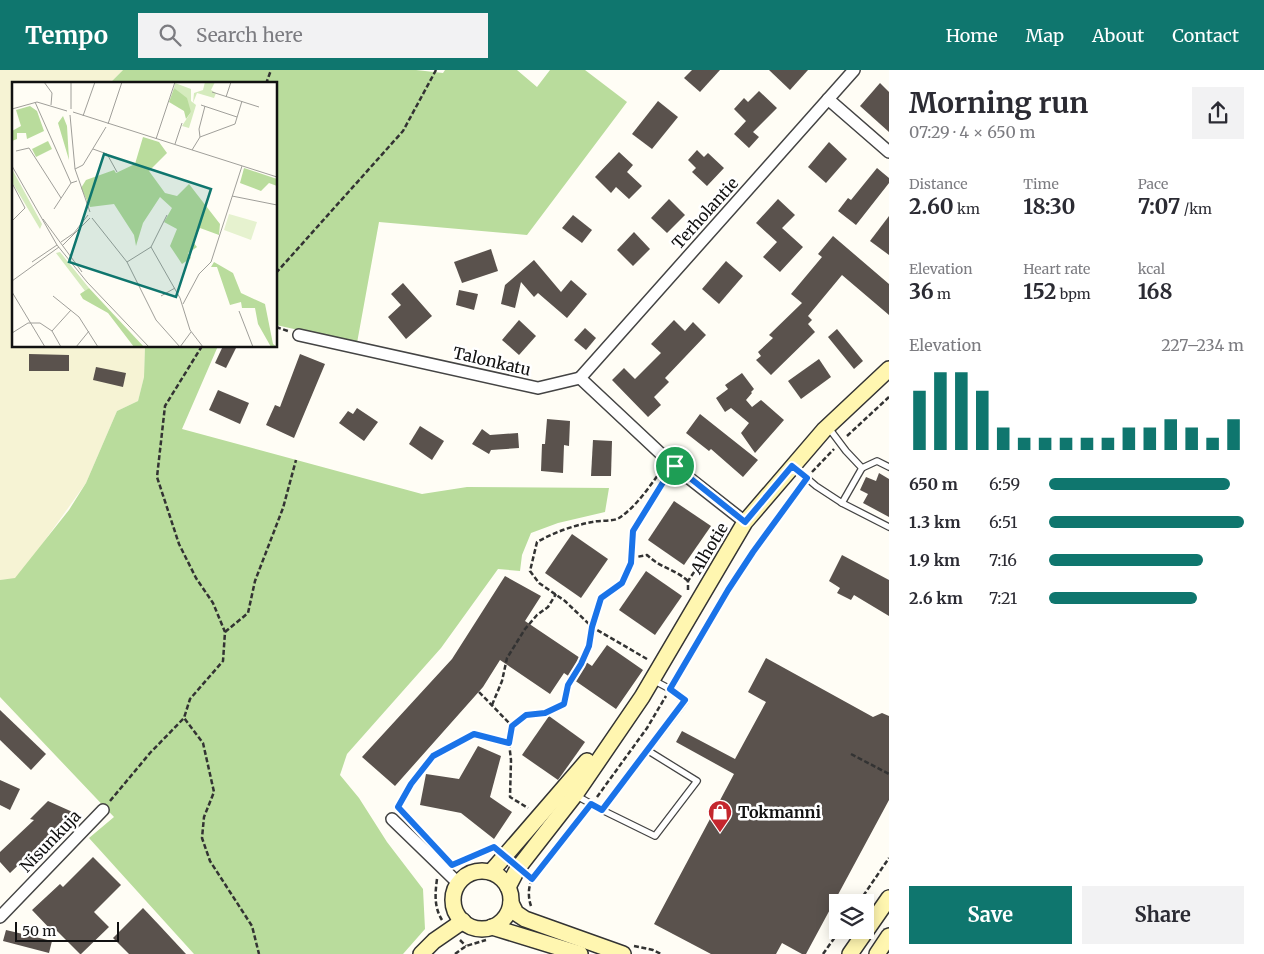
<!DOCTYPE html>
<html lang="en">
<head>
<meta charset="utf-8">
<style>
  :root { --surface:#fff; --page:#f2f2f3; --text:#2b2b33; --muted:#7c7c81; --accent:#0f766e }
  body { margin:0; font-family:Merriweather,serif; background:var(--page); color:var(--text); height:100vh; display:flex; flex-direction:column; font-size:19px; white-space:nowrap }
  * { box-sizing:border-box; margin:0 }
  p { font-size:16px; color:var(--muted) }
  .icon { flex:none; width:28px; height:28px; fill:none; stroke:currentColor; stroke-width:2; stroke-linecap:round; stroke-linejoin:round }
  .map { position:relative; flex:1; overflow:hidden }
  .side { display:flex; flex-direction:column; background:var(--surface); width:375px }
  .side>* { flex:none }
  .buttons { position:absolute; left:829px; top:824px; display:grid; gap:10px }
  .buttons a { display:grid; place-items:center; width:45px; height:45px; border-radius:0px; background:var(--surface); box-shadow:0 2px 12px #0003; font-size:25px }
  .scale { position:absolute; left:15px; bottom:12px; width:104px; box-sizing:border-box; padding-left:5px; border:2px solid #111; border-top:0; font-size:14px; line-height:18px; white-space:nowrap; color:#111; -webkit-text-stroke:4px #fff; paint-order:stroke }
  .pin { position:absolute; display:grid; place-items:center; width:42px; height:42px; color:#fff; margin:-21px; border:2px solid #fff; border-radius:50%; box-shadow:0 1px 5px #0007 }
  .round { display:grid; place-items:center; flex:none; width:52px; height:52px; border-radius:0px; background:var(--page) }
  .headline { display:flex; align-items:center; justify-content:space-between; height:85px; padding:0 20px }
  h1 { font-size:28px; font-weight:700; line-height:38px }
  .metrics { display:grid; grid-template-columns:repeat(3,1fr); gap:8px; height:85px; padding:5px 20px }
  .metrics div { display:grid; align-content:center }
  .metrics b { font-size:21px; font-weight:700 }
  .metrics small { font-size:14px; font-weight:400 }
  .metrics p { font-size:14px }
  .chart { height:140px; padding:10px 20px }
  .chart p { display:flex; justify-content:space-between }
  .chart svg { width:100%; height:90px; margin-top:5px; stroke:var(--accent); stroke-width:6 }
  .cta { display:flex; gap:10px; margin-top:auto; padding:10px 20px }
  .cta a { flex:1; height:58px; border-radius:0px; background:var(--accent); color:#fff; font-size:20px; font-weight:700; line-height:58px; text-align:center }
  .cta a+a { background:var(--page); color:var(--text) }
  ul { padding:0 20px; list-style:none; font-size:16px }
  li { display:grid; grid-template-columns:80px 60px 1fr; align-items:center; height:38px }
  li i { height:12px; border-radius:6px; background:var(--accent) }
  header { display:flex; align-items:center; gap:30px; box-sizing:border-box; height:70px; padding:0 25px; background:var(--accent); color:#fff }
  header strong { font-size:24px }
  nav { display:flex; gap:28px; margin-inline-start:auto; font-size:18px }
  .search { width:350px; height:45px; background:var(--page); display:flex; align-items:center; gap:12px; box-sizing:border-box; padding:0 18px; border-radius:0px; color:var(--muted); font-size:19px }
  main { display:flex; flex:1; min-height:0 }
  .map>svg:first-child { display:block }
  .farmland { fill:#f6f3d4 }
  .forest { fill:#b9dc9c }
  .building { fill:#5a524d }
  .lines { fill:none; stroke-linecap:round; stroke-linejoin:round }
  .lane-casing { stroke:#444; stroke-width:8 }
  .street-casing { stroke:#444; stroke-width:14 }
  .secondary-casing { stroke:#333; stroke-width:18 }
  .path { stroke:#333; stroke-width:2.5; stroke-dasharray:5 2.5; stroke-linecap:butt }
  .lane { stroke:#fff; stroke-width:5.5 }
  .street { stroke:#fff; stroke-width:11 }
  .secondary { stroke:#fff6b0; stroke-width:15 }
  .route-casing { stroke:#fff; stroke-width:10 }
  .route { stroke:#1a73e8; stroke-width:6 }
  .labels { text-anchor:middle; stroke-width:5; stroke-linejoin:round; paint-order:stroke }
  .street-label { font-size:16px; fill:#111; stroke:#fff }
  .poi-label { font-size:16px; font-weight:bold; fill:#111; stroke:#fff; text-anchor:start }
  .inset-road { fill:none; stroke:#a09f9a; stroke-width:1 }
  .view { fill:#0f766e; fill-opacity:0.15; stroke:#0f766e; stroke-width:2.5 }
  .inset-edge { fill:none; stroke:#111; stroke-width:2.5 }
</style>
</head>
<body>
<header>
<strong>Tempo</strong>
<div class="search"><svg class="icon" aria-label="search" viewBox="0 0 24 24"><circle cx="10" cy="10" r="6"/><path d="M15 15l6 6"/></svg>Search here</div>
<nav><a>Home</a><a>Map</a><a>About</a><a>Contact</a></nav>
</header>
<main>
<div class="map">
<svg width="889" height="884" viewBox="0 0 889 884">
  <rect width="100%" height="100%" fill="#fffdf5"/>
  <path class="farmland" d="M0,0H123L109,14H14V276H145L144,307L138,331L117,341L86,413L38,480L15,509L0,510Z"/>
  <g class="forest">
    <path d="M123,0H416L443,3L445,0H517L537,17L550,0H585L627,32L527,165L379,152L357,273L276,255V14H109Z"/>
    <path d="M145,276H218L182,359L422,424L467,417L609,418L605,442L558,453L531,463L522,485L520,501L498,499L441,578L347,684L340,705L359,728L387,772L423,819L425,859L403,884H194L89,768L114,747L0,627V510L15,508L69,440L86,413L117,341L138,331L144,307Z"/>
  </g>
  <g class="building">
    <path d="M692,0H720L700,22L684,8Z"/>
    <path d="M769,0H808L790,20Z"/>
    <path d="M880,13L889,22V62L860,36Z"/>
    <path d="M759,21L777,38L753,62L759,67L749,78L734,64L746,51L734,39L744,28L748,32Z"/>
    <path d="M658,31L678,47L652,79L632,64Z"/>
    <path d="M829,72L847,89L826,113L808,97Z"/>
    <path d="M697,80L704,87L708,83L724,98L707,116L692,102L696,98L688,90Z"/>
    <path d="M619,82L633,95L627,102L642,116L629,129L616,117L611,123L595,107Z"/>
    <path d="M877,98L889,108V113L856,155L838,141L848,128L851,130Z"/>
    <path d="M669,129L685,145L667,163L651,148Z"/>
    <path d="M778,129L795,145L782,158L803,177L780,202L763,187L777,172L756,153Z"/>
    <path d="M573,145L592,160L582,173L562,158Z"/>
    <path d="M889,146V185L870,171Z"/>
    <path d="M634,162L650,179L633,196L617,180Z"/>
    <path d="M833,166L889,214V245L842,205L808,246L812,250L808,254L815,262L771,305L756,290L761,286L758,282L773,268L769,265L802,233L791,224L822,187L818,184Z"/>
    <path d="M491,179L498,201L462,213L454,192Z"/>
    <path d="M534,190L561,222L571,210L587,224L567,248L538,223L534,227L521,212L515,238L501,234L505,215Z"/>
    <path d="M726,191L743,206L719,234L702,219Z"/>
    <path d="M403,213L432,246L406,269L388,247L401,235L391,224Z"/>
    <path d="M459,220L478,224L474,240L456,235Z"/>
    <path d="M519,250L536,266L519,285L502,270Z"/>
    <path d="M674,250L685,261L693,252L706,265L665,308L669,312L654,327L661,335L648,347L612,310L624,298L635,309L661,283L651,274Z"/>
    <path d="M585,258L596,268L586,280L574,270Z"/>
    <path d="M837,259L863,291L854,299L828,267Z"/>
    <path d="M223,276H237L226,298L215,293Z"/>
    <path d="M29,284L69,285V301H29Z"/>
    <path d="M300,284L325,294L294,368L266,355L275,335L280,337Z"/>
    <path d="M819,289L831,307L801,329L788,311Z"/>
    <path d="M96,297L126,303L123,317L93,310Z"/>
    <path d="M742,303L754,319L751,322L752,323L746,330L752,337L761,330L784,350L755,383L741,363L749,353L731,338L725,342L716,328L728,319L725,315Z"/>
    <path d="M218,320L249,333L240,354L209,340Z"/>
    <path d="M357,338L378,352L364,371L339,353L348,341L353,344Z"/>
    <path d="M700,344L758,390L743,407L711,379L709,381L686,363Z"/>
    <path d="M547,349L570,351L569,376L564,375L563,403L541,401L542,374H545Z"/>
    <path d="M420,356L444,371L432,390L409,374Z"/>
    <path d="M482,359L490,365L518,363L519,378L491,380L489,384L472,374Z"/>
    <path d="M593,370L612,371L611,406H591Z"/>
    <path d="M879,403L889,409V447L863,433L868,424L860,420L866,407L876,411Z"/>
    <path d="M674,431L711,456L684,495L648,470Z"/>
    <path d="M572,464L608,489L581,528L545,503Z"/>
    <path d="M842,485L889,510V546L854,525L851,530L837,523L840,518L829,511Z"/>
    <path d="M646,501L682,526L655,565L619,540Z"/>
    <path d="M505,506L541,526L525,551L592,596L607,575L643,600L616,639L564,603L550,624L500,590L483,617L395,716L362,687L452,589Z"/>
    <path d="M766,588L873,647L882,643L889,646V730L806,884H802L782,873L776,884H711L654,854L734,704L676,672L682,661L735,689L766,632L748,622Z"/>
    <path d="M0,640L46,684L31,700L0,670Z"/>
    <path d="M549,646L585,672L558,710L522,685Z"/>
    <path d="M478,676L501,686L490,727L512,742L494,769L461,743L420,735L426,704L459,709Z"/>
    <path d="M0,710L20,719L10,740L0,735Z"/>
    <path d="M48,731L77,744L52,768L50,765L10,803L0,792V782L34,750L30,749Z"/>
    <path d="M93,787L121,815L94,842L109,857L81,884H80L55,859L54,863L32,840L60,814L63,817Z"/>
    <path d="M143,838L160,856L186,884H129L113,868Z"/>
    <path d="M6,860L52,871L49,883L3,871Z"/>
  </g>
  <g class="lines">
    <g class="lane-casing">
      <g id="lane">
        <path d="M828,357L846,381L862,398L877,391L889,397"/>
        <path d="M794,397L816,416L842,433L889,457"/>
        <path d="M842,433L862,398"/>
        <path d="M577,726L602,740L655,766L697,711L647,680"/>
        <path d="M602,740L685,631L670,619L653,610"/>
      </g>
    </g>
    <g class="street-casing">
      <g id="street">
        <path d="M828,29L889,82"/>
        <path d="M299,265L538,318L580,308L675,397L745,452"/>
        <path d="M580,308L854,0"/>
        <path d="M392,749L458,813"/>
        <path d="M0,847L103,740"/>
      </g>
    </g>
    <g class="secondary-casing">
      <g id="secondary">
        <circle cx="482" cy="830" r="29"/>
        <path d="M491,802L587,691"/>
        <path d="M508,817L518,798L575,725L642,627L745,452L824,360L889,299"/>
        <path d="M511,833L516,843L525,849L623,884"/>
        <path d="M492,857L580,884"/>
        <path d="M421,884L434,871L463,851"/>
        <path d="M850,884L889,828"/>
        <path d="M877,884L889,866"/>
      </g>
    </g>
    <g class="path">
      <path d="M266,14L271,0"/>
      <path d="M276,203L403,61L436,0"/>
      <path d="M276,257L288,261"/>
      <path d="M202,276L165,336L157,407L179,474L196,508L213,533L225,562L223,591L190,629L184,648L203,673L214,722L204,747L202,768L210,791L252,856L259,884"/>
      <path d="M847,366L889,327"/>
      <path d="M812,402L834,379"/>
      <path d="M631,488L647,485C662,499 673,498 688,511"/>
      <path d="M688,520V511L718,467"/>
      <path d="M225,562L248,543L255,511L283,438L296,390"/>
      <path d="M647,589L592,557L601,528L622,513L631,493L633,461L668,405"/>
      <path d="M675,611L728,520L753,482L801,416"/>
      <path d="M479,622L512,656"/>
      <path d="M492,635L502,611L507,588L525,559L537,545L548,537L556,524"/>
      <path d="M509,673L511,690L510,727L528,738"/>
      <path d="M851,684L889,704"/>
      <path d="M597,727L647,658L666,626"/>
      <path d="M110,731L150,683L184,648"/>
      <path d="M399,738L411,714L433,686L474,664L509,673L512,656L526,645L545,643L564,634L568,615L581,594L589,576L592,557L565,531L539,513L530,501L537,472C555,462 572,456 592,452C600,450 612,452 619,448C636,437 649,417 661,401"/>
      <path d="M454,794L493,777"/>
      <path d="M437,809C435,824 434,837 442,850"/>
      <path d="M859,832L889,788"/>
      <path d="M531,836C528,827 528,818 532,809L586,741"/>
      <path d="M460,870L466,876"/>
      <path d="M634,876L653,880L661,884"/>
      <path d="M455,884L466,876L486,870"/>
      <path d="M823,884L840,860"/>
    </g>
    <use href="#lane" class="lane"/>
    <use href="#street" class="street"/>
    <use href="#secondary" class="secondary"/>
  </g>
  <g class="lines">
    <g class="route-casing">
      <path id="route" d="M675,396L745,452L792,396L807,408L753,482L728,520L670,619L685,630L602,740L591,734L532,809L494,777L452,795L398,737L411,714L433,686L474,664L509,673L512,656L526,645L545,643L564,634L568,615L581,594L589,576L592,557L601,528L622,513L631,493L633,461L670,401Z"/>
    </g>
    <use href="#route" class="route"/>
  </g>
  <defs>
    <g id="shop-pin" transform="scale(1.25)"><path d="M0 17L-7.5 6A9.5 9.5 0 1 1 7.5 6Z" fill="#c4262e" stroke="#fff"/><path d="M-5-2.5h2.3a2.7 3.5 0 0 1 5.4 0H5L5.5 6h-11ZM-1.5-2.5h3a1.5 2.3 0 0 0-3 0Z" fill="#fff"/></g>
  </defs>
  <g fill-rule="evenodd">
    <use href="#shop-pin" x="720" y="742"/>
  </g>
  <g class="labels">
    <g class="street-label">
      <text transform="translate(705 143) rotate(-48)" y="6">Terholantie</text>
      <text transform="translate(492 291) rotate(13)" y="6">Talonkatu</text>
      <text transform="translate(709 478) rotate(-59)" y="6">Alhotie</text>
      <text transform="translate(50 771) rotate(-46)" y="6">Nisunkuja</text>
    </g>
    <g class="poi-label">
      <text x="738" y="748">Tokmanni</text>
    </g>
  </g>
  <g transform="translate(12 12)">
    <rect width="265" height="265" fill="#fffdf5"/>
    <path d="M193,0H203L199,8L204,11L202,16L185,11L181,21L182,11L191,8ZM163,1L179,7V19L184,23L177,46L170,44L179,30L162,6ZM0,87L30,142L28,147L0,100ZM48,170L77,206L73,209L44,171Z" fill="#d5ebbd"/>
    <path d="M162,6L175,16L179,30L174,37L172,29L157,20ZM18,24L25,29L32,49L15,57L14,51H5V57L0,59V49L9,44L4,28ZM51,34L55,44L57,78L46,41ZM131,55L147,60L155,71L137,89L153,111L165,114L177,102L208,142L207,153L188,146L181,160L185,165L176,171L179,176L170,182L158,164L165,147L152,140L160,126L148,115L131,141L124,164L122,153L102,122L78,125L69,106L74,98L102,88L104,91L123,82ZM36,59L40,67L24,75L20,67ZM232,86L265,97V104L257,101L249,109L228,101ZM202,180L221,191L229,211L253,222L261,262L265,265H259L246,242L243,226H230L229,220L218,223L205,185H199ZM77,206L132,265H122L96,231L71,217L68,212Z" fill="#b9dc9c"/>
    <path d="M217,132L245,140L239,158L212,148Z" fill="#e6f2cf"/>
    <path class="inset-road" d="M32,0L40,11L39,23M200,10L247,25M214,15L219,0M23,20L59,101M189,23L225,35M0,27L25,20L55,29M59,27V0M61,30L265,95M58,33L63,87L78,130M71,34L83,0M96,42L110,0M188,55L187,47L193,24M144,57L163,0M163,62L170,41M81,67L95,72L105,90M180,68L188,55L223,42L230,19M4,69L17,66L49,116M0,84L45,163L75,200L137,265M63,87L71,83L94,45M0,101L13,126L0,139M220,114L265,123M42,127L59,101L65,99M80,136L115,180L144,238L168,265M31,137L70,190M49,160L62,151L76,133M51,163L78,136M139,165L168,216L178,248L191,265M20,180L45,163M115,180L139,165L155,133M0,199L47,165M0,210L33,265M41,214L67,235L86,265M149,214L163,206M171,222L187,192L199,180L230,84M227,229L241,265M40,249L59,228M0,251L16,241H28L40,249L49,265M64,265L77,249M168,265L179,250"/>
    <path class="view" d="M92,72L199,107L164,215L57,180Z"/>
    <rect width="265" height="265" class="inset-edge"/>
  </g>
</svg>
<div class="buttons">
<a><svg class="icon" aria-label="layers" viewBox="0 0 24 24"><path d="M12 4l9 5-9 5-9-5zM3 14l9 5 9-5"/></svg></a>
</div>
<div class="scale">50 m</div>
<div class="pin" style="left:675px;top:396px;background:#1e9e55"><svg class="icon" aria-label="arrive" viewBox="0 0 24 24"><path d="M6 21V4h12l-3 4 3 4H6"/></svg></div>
</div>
<section class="side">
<div class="headline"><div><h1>Morning run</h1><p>07:29 · 4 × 650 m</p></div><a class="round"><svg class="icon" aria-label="share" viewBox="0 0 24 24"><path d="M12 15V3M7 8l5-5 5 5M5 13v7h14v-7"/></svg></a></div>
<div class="metrics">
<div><p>Distance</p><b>2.60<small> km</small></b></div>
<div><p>Time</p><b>18:30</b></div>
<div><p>Pace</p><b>7:07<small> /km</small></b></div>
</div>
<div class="metrics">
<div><p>Elevation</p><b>36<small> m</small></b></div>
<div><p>Heart rate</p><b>152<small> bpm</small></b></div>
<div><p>kcal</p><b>168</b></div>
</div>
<div class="chart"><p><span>Elevation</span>227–234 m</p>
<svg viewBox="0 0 160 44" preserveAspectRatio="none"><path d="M5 44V15M15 44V6M25 44V6M35 44V15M45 44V33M55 44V38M65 44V38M75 44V38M85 44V38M95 44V38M105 44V33M115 44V33M125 44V29M135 44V33M145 44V38M155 44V29"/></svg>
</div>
<ul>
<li><b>650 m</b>6:59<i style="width:93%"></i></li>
<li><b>1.3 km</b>6:51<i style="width:100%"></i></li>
<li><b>1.9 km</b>7:16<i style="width:79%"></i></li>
<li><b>2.6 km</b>7:21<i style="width:76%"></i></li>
</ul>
<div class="cta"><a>Save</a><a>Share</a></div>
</section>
</main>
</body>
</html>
